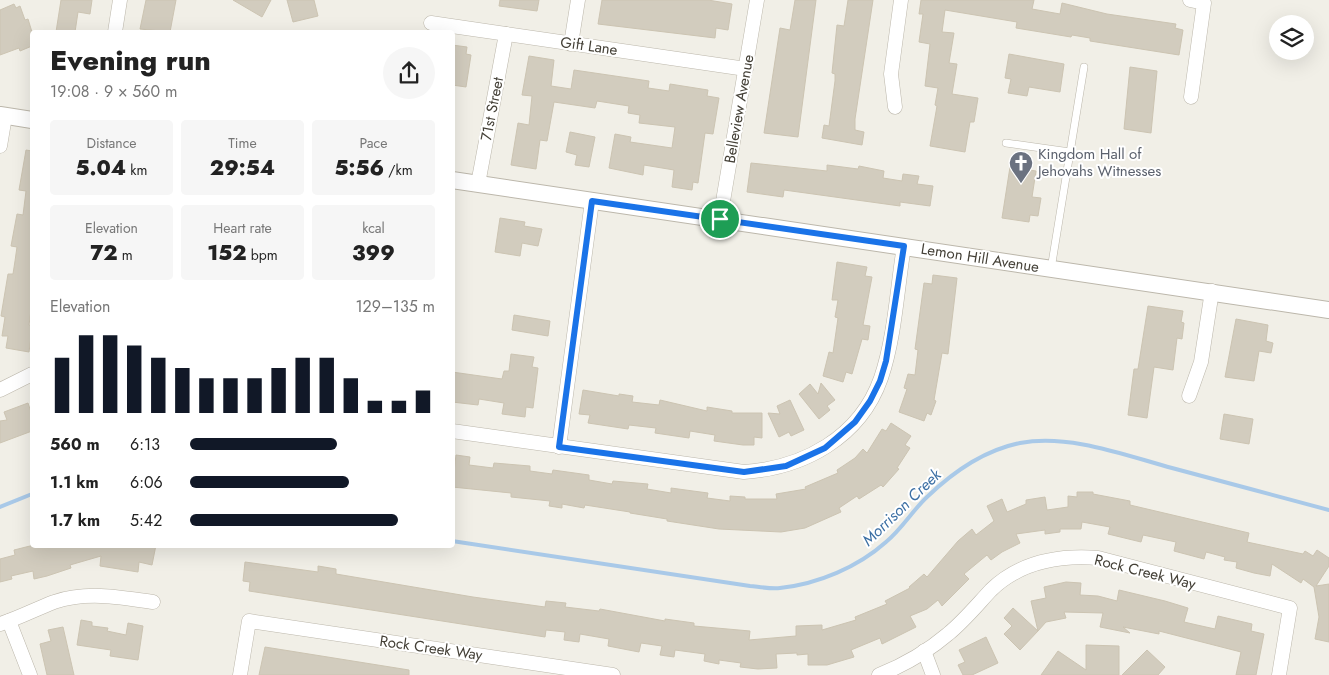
<!DOCTYPE html>
<html lang="en">
<head>
<meta charset="utf-8">
<style>
  :root { --surface:#fff; --page:#f6f6f6; --text:#222; --muted:#767676; --accent:#111827 }
  body { margin:0; font-family:Jost,sans-serif; background:var(--page); color:var(--text); height:100vh; display:flex; flex-direction:column; font-size:19px; white-space:nowrap }
  * { box-sizing:border-box; margin:0 }
  p { font-size:16px; color:var(--muted) }
  .icon { flex:none; width:28px; height:28px; fill:none; stroke:currentColor; stroke-width:2; stroke-linecap:round; stroke-linejoin:round }
  .map { position:relative; flex:1; overflow:hidden }
  .panel { position:absolute; left:30px; top:30px; width:425px; height:518px; display:flex; flex-direction:column; background:var(--surface); border-radius:5px; box-shadow:0 5px 20px #0002 }
  .panel>* { flex:none }
  .tools { position:absolute; left:1269px; top:15px; display:grid; gap:10px }
  .tools a { display:grid; place-items:center; width:45px; height:45px; border-radius:50%; background:var(--surface); box-shadow:0 5px 20px #0002; font-size:25px }
  .pin { position:absolute; display:grid; place-items:center; width:42px; height:42px; color:#fff; margin:-21px; border:2px solid #fff; border-radius:50%; box-shadow:0 1px 5px #0007 }
  .round { display:grid; place-items:center; flex:none; width:52px; height:52px; border-radius:26px; background:var(--page) }
  .summary { display:flex; align-items:center; justify-content:space-between; height:85px; padding:0 20px }
  h1 { font-size:28px; font-weight:800; line-height:38px }
  .stats { display:grid; grid-template-columns:repeat(3,1fr); gap:8px; height:85px; padding:5px 20px }
  .stats div { display:grid; align-content:center; border-radius:5px; background:var(--page); text-align:center }
  .stats b { font-size:21px; font-weight:800 }
  .stats small { font-size:14px; font-weight:400 }
  .stats p { font-size:14px }
  .chart { height:140px; padding:10px 20px }
  .chart p { display:flex; justify-content:space-between }
  .chart svg { width:100%; height:90px; margin-top:5px; stroke:var(--accent); stroke-width:6 }
  ul { padding:0 20px; list-style:none; font-size:16px }
  li { display:grid; grid-template-columns:80px 60px 1fr; align-items:center; height:38px }
  li i { height:12px; border-radius:6px; background:var(--accent) }
  .map>svg:first-child { display:block }
  .lines { fill:none; stroke-linecap:round; stroke-linejoin:round }
  .stream { stroke:#a9c9e8; stroke-width:4 }
  .building { fill:#d2ccbe; stroke:#ccc4b2 }
  .service-casing { stroke:#bcb7ab; stroke-width:8 }
  .minor-casing { stroke:#bcb7ab; stroke-width:15 }
  .tertiary-casing { stroke:#bcb7ab; stroke-width:18 }
  .service { stroke:#fff; stroke-width:7 }
  .minor { stroke:#fff; stroke-width:14 }
  .tertiary { stroke:#fff; stroke-width:16 }
  .route-casing { stroke:#fff; stroke-width:10 }
  .route { stroke:#1a73e8; stroke-width:6 }
  .labels { text-anchor:middle; stroke-width:4; stroke-linejoin:round; paint-order:stroke }
  .street-label { font-size:15px; fill:#444037; stroke:#fff }
  .worship-label { font-size:15px; fill:#5b616d; stroke:#fff; text-anchor:start }
  .water-label { font-size:16px; font-style:italic; fill:#3c6fa4; stroke:#fff }
</style>
</head>
<body>
<div class="map">
<svg width="1329" height="675" viewBox="0 0 1329 675">
  <rect width="100%" height="100%" fill="#f1efe7"/>
  <g class="lines">
    <g class="stream">
      <path d="M0,507L32,494"/>
      <path d="M452,541L750,586C760,587 771,589 780,588C818,584 858,567 886,542C902,529 912,511 927,497C952,473 985,450 1020,443C1070,434 1124,455 1172,468C1224,482 1277,496 1329,510"/>
    </g>
  </g>
  <g class="building">
    <path d="M61,0H92L90,14L78,12L75,32H56Z"/>
    <path d="M146,0H176L170,32L140,29Z"/>
    <path d="M233,0H271L262,17Z"/>
    <path d="M287,0H314L318,16L293,22Z"/>
    <path d="M500,0H539L537,11L499,6Z"/>
    <path d="M602,0H708L732,4L728,30L716,28L715,38L598,24Z"/>
    <path d="M795,0H816L798,137L764,133L780,28L790,30Z"/>
    <path d="M848,0H873L855,119V130L864,132L862,145L822,138L824,125L829,126L835,81V74L832,73L837,25L844,26Z"/>
    <path d="M921,0H1034L1032,9L1060,14L1062,3L1107,14L1176,24L1175,28L1183,30L1179,55L1090,41V38L1072,35L1071,37L1016,28L1017,22L945,10L942,32L954,33L949,63L957,64L952,94L978,98L974,122H970L965,152L930,146L937,106L935,105L938,88L925,86L930,44L919,42L923,14H919Z"/>
    <path d="M14,4L16,8L20,6L25,20L28,19L32,32V46L20,51L19,48L0,55V10Z"/>
    <path d="M452,45L467,47L466,54L471,55L466,87L452,85Z"/>
    <path d="M1009,54L1064,64L1060,92L1029,87L1027,96L1008,93L1011,79L1005,78Z"/>
    <path d="M529,56L554,60L551,86L571,89L574,70L649,81L648,88L669,91L670,84L708,90L707,96L719,98L713,134L705,133L698,183L693,182L692,190L672,187L674,170L644,165L643,175L609,168L615,134L631,137L630,142L672,148L675,127L639,123L640,115L628,113L629,106L597,101L595,108L554,102L547,141L540,140L536,169L511,165L518,123L529,125L532,96L522,95Z"/>
    <path d="M1130,67L1157,71L1151,133L1124,129Z"/>
    <path d="M570,132L595,137L589,167L575,165L577,155L566,152Z"/>
    <path d="M26,150L32,151V303L29,325L32,326V330L29,352L6,348L8,336H2L5,317L1,316L8,274H13L15,261L17,247L11,246L17,214L23,215L26,191L19,190Z"/>
    <path d="M751,163L827,171V165L858,169L859,166L884,171L883,178L902,181L903,174L919,176L917,184L933,186L930,206L900,202V206L784,190L783,197L747,192Z"/>
    <path d="M1010,167L1036,171L1032,197L1041,198L1038,216L1030,215L1029,222L1002,218Z"/>
    <path d="M500,218L525,222L524,226L542,229L538,246L522,243L520,256L495,252Z"/>
    <path d="M837,262L867,267L865,276L872,277L863,325L870,326L868,340L862,339L852,374L846,372L843,382L823,376L829,352L833,353L838,318L835,317L838,300H832Z"/>
    <path d="M933,275L957,278L948,354L942,353L934,400L936,401L931,415L927,413L924,421L899,412L907,389L904,388L908,374L915,375L918,350L915,349L924,283L932,284Z"/>
    <path d="M1148,306L1183,311L1181,322L1184,323L1182,339L1177,338L1173,370L1154,367L1147,418L1128,415L1134,369H1138Z"/>
    <path d="M514,315L550,321L548,336L512,330Z"/>
    <path d="M1236,319L1268,325L1266,341L1273,343L1271,353L1259,351L1254,381L1225,377Z"/>
    <path d="M511,354L534,357L532,367L538,368L533,408L526,407L525,417L502,414L504,403L479,399L478,405L452,402V372L502,379L504,371H509Z"/>
    <path d="M821,383L835,400L827,406L830,410L819,419L799,394L810,384L818,394Z"/>
    <path d="M583,390L619,396V394L633,396L632,402L659,405L660,400L707,411V407L732,411V413H762V438L754,437V445H743L714,441L715,435L690,431L689,438L655,433L656,428L629,425L628,429L588,423L590,415L579,414Z"/>
    <path d="M790,400L804,430L791,436L789,432L779,437L768,413L780,414L777,406Z"/>
    <path d="M28,403L32,415V431L0,443V421L7,420L4,412Z"/>
    <path d="M1224,414L1253,419L1249,444L1220,439Z"/>
    <path d="M891,423L911,436L905,445L910,448L897,468L899,469L883,487L881,485L859,499L857,496L839,508L841,512L805,528L781,532L719,529L667,521V519L630,513V512L585,505L584,508L562,504V508L549,506L550,501L511,497V493L452,487L456,455L470,457L469,465L493,468L494,463L530,466V471L552,474L553,470L589,475V480L612,484L613,481L648,484L647,489L671,493V488L693,491L708,493L707,498L730,501V496L745,497V499H777L776,494L806,489L805,487L838,473L837,470L855,458L863,449L867,453L882,429L886,431Z"/>
    <path d="M1077,492H1093V494L1130,501V505L1249,533L1247,542L1303,554L1305,551L1313,556L1317,550L1329,558V566L1316,586L1329,584V642L1315,639L1319,617L1314,587L1303,579L1301,583L1272,564L1270,576L1254,573L1236,568L1237,562L1224,560L1225,557L1206,552L1204,559L1174,551L1176,542L1143,535L1141,542L1108,534L1110,527L1082,522L1081,529H1060V532L1045,534V530L1016,534L1020,543L1002,552L991,560L987,555L964,574L969,579L942,606L938,600L927,609L910,616L916,627L882,644L880,638L851,650L854,657L827,665H808V654L797,655V653L776,654L777,668L758,669L740,667L741,663L719,660V664L704,661L705,654L675,650L674,657L660,655L662,646L641,643L639,652L608,646L609,639L580,634L579,642L564,640L565,632L546,630L545,637L249,591L250,582L243,581L245,562L318,572V566L336,569V574L473,597L545,607L546,601L566,603L565,607L599,611L600,609L665,621V619L694,623V626L750,631L749,640L796,636V626L822,625V630L856,620L855,617L887,604L885,601L910,588L909,587L924,574L927,577L958,541L972,529L976,535L994,521L987,506L1002,499L1007,512L1026,504V500L1045,497L1047,510L1068,507V496L1077,497Z"/>
    <path d="M34,545H156L152,565L139,562L138,572L100,566L101,556L70,565L71,568L47,576L34,579L33,571L11,576L12,579L0,582V559L15,555L14,550Z"/>
    <path d="M1066,582L1081,583L1080,595L1098,596L1117,601L1119,590L1165,601L1188,608L1184,622L1197,625L1215,629L1218,616L1252,624L1251,631L1264,634L1256,675H1236L1241,652L1159,631V634L1123,627L1130,633L1100,627L1103,613L1064,612L1066,618L1046,622L1038,631L1031,601L1046,598L1044,587Z"/>
    <path d="M1013,608L1038,631L1020,650L1004,634L1012,626L1004,618Z"/>
    <path d="M81,620L92,622V626L108,628L107,631L126,635L128,623L143,626L138,660L110,656L111,650L77,645Z"/>
    <path d="M63,627L74,675H47L40,644L51,641L48,630Z"/>
    <path d="M986,637L998,663L972,675H963L958,665L965,662L959,650Z"/>
    <path d="M1086,645L1119,646V675H1041L1058,651L1086,670Z"/>
    <path d="M265,647L409,670V675H259Z"/>
    <path d="M1147,650L1165,667L1158,675H1122Z"/>
  </g>
  <g class="lines">
    <g class="service-casing">
      <g id="service">
        <path d="M1006,143L1070,152"/>
        <path d="M1051,269L1084,67"/>
      </g>
    </g>
    <g class="minor-casing">
      <g id="minor">
        <path d="M1190,0L1204,3L1191,97"/>
        <path d="M431,23L746,69"/>
        <path d="M115,32L120,0"/>
        <path d="M571,44L578,0"/>
        <path d="M895,107L891,74L901,0"/>
        <path d="M0,146L5,116"/>
        <path d="M478,184L506,34"/>
        <path d="M720,219L757,0"/>
        <path d="M0,390L32,374"/>
        <path d="M1189,396L1201,362L1212,291"/>
        <path d="M452,431L744,472C803,468 860,438 881,378C895,337 897,289 904,246"/>
        <path d="M559,447L592,201"/>
        <path d="M9,621L30,675"/>
        <path d="M0,624C19,618 36,609 54,602C86,591 120,597 153,602"/>
        <path d="M924,651L933,675"/>
        <path d="M240,675L249,621L613,675"/>
        <path d="M879,675C904,665 928,651 948,634C964,621 977,605 991,590C1020,562 1059,555 1098,558L1290,608L1279,675"/>
      </g>
    </g>
    <g class="tertiary-casing">
      <g id="tertiary">
        <path d="M0,115L32,120"/>
        <path d="M452,180L1329,310"/>
      </g>
    </g>
    <use href="#service" class="service"/>
    <use href="#minor" class="minor"/>
    <use href="#tertiary" class="tertiary"/>
  </g>
  <g class="lines">
    <g class="route-casing">
      <path id="route" d="M592,201L904,246L886,361L880,381L870,401L855,422L825,448L786,466L744,472L559,447Z"/>
    </g>
    <use href="#route" class="route"/>
  </g>
  <defs>
    <g id="church-pin" transform="scale(1.25)"><path d="M0 17L-7.5 6A9.5 9.5 0 1 1 7.5 6Z" fill="#6b7280" stroke="#fff"/><path d="M-1.2-6h2.4v3.5h3.3v2.4h-3.3V6h-2.4V-.1h-3.3v-2.4h3.3Z" fill="#fff"/></g>
  </defs>
  <g fill-rule="evenodd">
    <use href="#church-pin" x="1021" y="163"/>
  </g>
  <g class="labels">
    <g class="street-label">
      <text transform="translate(589 46) rotate(8)" y="5">Gift Lane</text>
      <text transform="translate(492 109) rotate(-79)" y="5">71st Street</text>
      <text transform="translate(739 109) rotate(-80)" y="5">Belleview Avenue</text>
      <text transform="translate(980 258) rotate(9)" y="5">Lemon Hill Avenue</text>
      <text transform="translate(1145 572) rotate(14)" y="5">Rock Creek Way</text>
      <text transform="translate(431 648) rotate(8)" y="5">Rock Creek Way</text>
    </g>
    <g class="worship-label">
      <text x="1038" y="159">Kingdom Hall of<tspan x="1038" dy="17">Jehovahs Witnesses</tspan></text>
    </g>
    <g class="water-label">
      <text transform="translate(901 507) rotate(-44)" y="6">Morrison Creek</text>
    </g>
  </g>
</svg>
<div class="tools">
<a><svg class="icon" aria-label="layers" viewBox="0 0 24 24"><path d="M12 4l9 5-9 5-9-5zM3 14l9 5 9-5"/></svg></a>
</div>
<div class="pin" style="left:720px;top:219px;background:#1e9e55"><svg class="icon" aria-label="arrive" viewBox="0 0 24 24"><path d="M6 21V4h12l-3 4 3 4H6"/></svg></div>
<section class="panel">
<div class="summary"><div><h1>Evening run</h1><p>19:08 · 9 × 560 m</p></div><a class="round"><svg class="icon" aria-label="share" viewBox="0 0 24 24"><path d="M12 15V3M7 8l5-5 5 5M5 13v7h14v-7"/></svg></a></div>
<div class="stats">
<div><p>Distance</p><b>5.04<small> km</small></b></div>
<div><p>Time</p><b>29:54</b></div>
<div><p>Pace</p><b>5:56<small> /km</small></b></div>
</div>
<div class="stats">
<div><p>Elevation</p><b>72<small> m</small></b></div>
<div><p>Heart rate</p><b>152<small> bpm</small></b></div>
<div><p>kcal</p><b>399</b></div>
</div>
<div class="chart"><p><span>Elevation</span>129–135 m</p>
<svg viewBox="0 0 160 44" preserveAspectRatio="none"><path d="M5 44V17M15 44V6M25 44V6M35 44V11M45 44V17M55 44V22M65 44V27M75 44V27M85 44V27M95 44V22M105 44V17M115 44V17M125 44V27M135 44V38M145 44V38M155 44V33"/></svg>
</div>
<ul>
<li><b>560 m</b>6:13<i style="width:60%"></i></li>
<li><b>1.1 km</b>6:06<i style="width:65%"></i></li>
<li><b>1.7 km</b>5:42<i style="width:85%"></i></li>
</ul>
</section>
</div>
</body>
</html>
